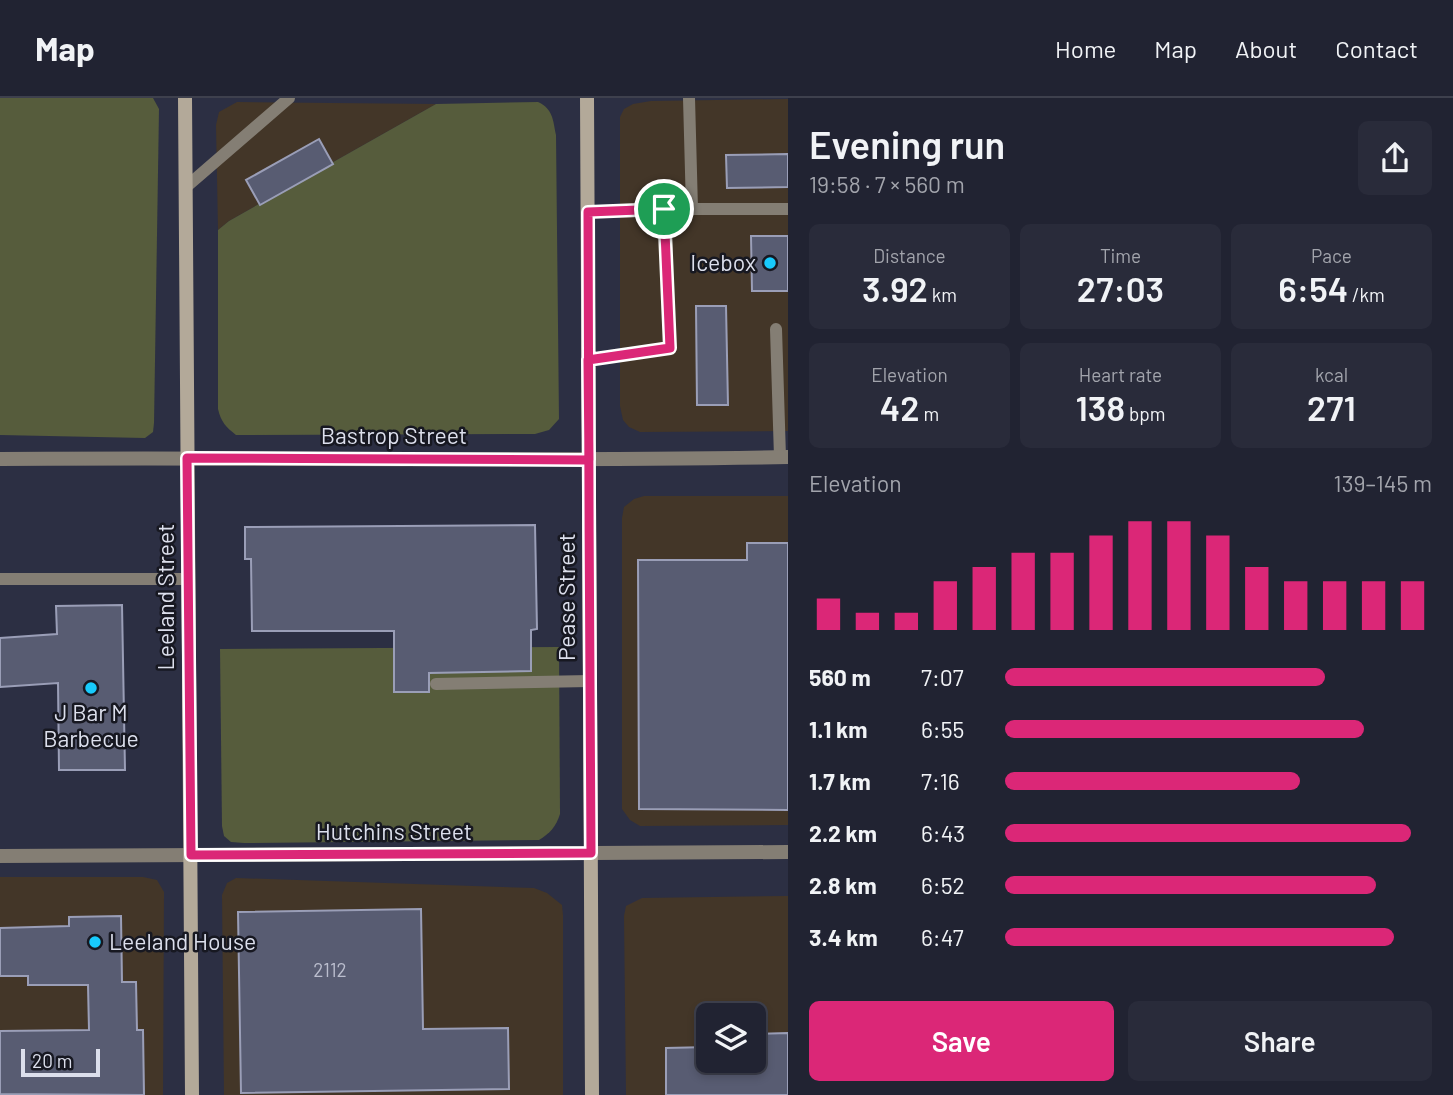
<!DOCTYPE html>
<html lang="en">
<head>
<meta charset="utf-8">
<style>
  :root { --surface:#212332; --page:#292b3a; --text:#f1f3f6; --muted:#a2a4ac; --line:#3e404d; --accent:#db2777 }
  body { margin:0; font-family:Barlow,sans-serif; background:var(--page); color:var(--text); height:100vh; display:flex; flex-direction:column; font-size:26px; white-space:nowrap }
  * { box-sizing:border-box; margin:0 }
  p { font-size:23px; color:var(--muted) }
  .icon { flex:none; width:38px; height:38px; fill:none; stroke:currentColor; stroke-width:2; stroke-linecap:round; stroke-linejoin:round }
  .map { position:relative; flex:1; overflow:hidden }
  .panel { display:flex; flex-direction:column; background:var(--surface); width:665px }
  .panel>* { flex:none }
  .tools { position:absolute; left:696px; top:905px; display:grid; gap:14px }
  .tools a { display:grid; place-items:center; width:70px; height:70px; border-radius:10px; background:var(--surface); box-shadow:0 4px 10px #0003,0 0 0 2px var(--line); font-size:35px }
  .scale { position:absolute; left:21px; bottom:18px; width:79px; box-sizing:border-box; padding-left:7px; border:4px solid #dcdfec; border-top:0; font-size:19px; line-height:24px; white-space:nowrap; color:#dcdfec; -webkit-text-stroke:5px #171821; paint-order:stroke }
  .pin { position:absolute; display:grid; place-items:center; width:60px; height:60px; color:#fff; margin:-30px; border:4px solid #fff; border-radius:50%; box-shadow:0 2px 7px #0007 }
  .round { display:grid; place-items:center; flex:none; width:74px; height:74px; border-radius:10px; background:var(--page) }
  .summary { display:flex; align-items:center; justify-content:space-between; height:119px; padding:0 21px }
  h1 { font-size:38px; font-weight:600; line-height:52px }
  .metrics { display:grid; grid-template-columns:repeat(3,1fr); gap:10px; height:119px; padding:7px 21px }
  .metrics div { display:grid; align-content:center; border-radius:10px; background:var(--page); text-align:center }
  .metrics b { font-size:35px; font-weight:600 }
  .metrics small { font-size:19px; font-weight:400 }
  .metrics p { font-size:19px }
  .chart { height:196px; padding:14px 21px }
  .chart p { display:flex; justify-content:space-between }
  .chart svg { width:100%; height:126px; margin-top:7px; stroke:var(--accent); stroke-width:6 }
  .action { display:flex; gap:14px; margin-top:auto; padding:14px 21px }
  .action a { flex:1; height:80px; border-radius:10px; background:var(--accent); color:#fff; font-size:28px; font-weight:600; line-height:80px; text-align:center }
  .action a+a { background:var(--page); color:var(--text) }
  ul { padding:0 21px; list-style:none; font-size:23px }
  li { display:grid; grid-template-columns:112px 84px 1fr; align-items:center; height:52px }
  li i { height:18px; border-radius:9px; background:var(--accent) }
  header { display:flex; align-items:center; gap:42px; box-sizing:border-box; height:98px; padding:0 35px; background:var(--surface); border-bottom:2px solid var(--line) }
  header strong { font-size:33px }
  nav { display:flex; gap:38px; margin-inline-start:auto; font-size:24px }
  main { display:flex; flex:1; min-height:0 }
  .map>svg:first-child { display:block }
  .commercial { fill:#433628; fill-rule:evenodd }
  .green { fill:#565c3c }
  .building { fill:#585c72; stroke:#9a9eb7; stroke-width:2 }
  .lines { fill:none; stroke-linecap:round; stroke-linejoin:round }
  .lane { stroke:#847e74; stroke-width:12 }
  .street { stroke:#847e74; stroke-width:14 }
  .secondary { stroke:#b3a999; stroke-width:14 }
  .route-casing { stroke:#fff; stroke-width:14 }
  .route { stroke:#db2777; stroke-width:9 }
  .poi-dot { fill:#18cafc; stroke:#171821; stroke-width:2.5 }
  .labels { text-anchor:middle; stroke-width:5; stroke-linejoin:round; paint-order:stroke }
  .number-label { font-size:19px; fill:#bbbece }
  .poi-label { font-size:23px; fill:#dcdfec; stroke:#171821; text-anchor:end }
  .street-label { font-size:23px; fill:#dcdfec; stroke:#171821 }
</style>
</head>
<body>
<header>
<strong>Map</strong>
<nav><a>Home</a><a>Map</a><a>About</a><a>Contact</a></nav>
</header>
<main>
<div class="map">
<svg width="788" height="997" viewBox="0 0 788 997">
  <rect width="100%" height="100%" fill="#2c2f43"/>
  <g class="commercial">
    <path d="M788,1V333L640,334L629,329L623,322L620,308V19L624,11L633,6L651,3Z"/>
    <path d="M237,4L436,6L229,123L218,132L216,27L219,14Z"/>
    <path d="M644,398H788V727L640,728L630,722L622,711V420L624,409L634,401Z"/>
    <path d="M0,779H143L157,782L164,794L163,997H0Z"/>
    <path d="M236,780L534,790L547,795L562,807L563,817V997H224L222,797L227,785Z"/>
    <path d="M788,798V997H626L624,818L626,808L642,800ZM709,917H754V962H709Z"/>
  </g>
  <g class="green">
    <path d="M0,0H153L159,11L154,325L153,334L145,340L0,337Z"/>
    <path d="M538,4C553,11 553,22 556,37L559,321L549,332L535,336L236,337C226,329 221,324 218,311V132L229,123L436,6Z"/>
    <path d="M559,549L560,716C556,729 550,735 539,742L244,745L231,744L224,738L222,728L220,551Z"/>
  </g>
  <g class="building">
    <path d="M319,41L333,66L260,107L246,82Z"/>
    <path d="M788,56V89L727,90L726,57Z"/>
    <path d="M751,138H788V193H752Z"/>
    <path d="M696,208H726L728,307H697Z"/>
    <path d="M535,427L537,531L531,532V573L429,575V594H394V533H252L251,461H245V429Z"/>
    <path d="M747,445H788V712L639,711L638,462H747Z"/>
    <path d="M122,507L125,672H59L58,585L0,589V540L57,536L56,508Z"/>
    <path d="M421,811L423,931L508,930L509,991L241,995L238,814Z"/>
    <path d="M121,818L122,884H136L137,932H143L144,997L0,996V933L89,932L88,887H28V878H0V830L69,828V819Z"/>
    <path d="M788,935V997H666V950L709,949V962H754V936Z"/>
  </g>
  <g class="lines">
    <g class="lane">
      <path d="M689,0L692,111"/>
      <path d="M186,89L289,0"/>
      <path d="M664,111H788"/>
      <path d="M588,114L664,111L670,250L588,262"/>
      <path d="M776,231L780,359"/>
      <path d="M0,481H188"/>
      <path d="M436,586L590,583"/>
    </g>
    <g class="street">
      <path d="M0,361C263,359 525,364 788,359"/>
      <path d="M0,758L788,754"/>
    </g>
    <g class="secondary">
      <path d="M185,0L192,997"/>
      <path d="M587,0L592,997"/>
    </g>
  </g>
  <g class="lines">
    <g class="route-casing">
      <path id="route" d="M664,111L670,250L588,262L589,362L187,360L191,757L591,755C589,541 589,328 588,114L664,111"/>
    </g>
    <use href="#route" class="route"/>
  </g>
  <g class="poi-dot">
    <circle cx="770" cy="165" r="7"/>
    <circle cx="91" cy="590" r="7"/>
    <circle cx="95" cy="844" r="7"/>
  </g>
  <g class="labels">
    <g class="number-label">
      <text x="330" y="879">2112</text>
    </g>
    <g class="poi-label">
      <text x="756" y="173">Icebox</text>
      <text x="91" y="623" text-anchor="middle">J Bar M<tspan x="91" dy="26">Barbecue</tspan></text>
      <text x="109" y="852" text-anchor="start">Leeland House</text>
    </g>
    <g class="street-label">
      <text x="394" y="346">Bastrop Street</text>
      <text transform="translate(166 499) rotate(-90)" y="8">Leeland Street</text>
      <text transform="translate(567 499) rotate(-90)" y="8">Pease Street</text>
      <text x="394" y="742">Hutchins Street</text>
    </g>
  </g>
</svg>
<div class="tools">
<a><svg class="icon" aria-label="layers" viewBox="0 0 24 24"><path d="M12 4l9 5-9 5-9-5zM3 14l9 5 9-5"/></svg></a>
</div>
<div class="scale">20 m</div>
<div class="pin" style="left:664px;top:111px;background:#1e9e55"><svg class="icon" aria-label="arrive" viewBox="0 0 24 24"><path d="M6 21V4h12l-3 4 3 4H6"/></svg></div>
</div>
<section class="panel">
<div class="summary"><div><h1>Evening run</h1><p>19:58 · 7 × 560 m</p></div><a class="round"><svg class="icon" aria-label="share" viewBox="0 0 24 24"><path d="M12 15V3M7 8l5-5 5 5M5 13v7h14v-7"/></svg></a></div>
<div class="metrics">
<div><p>Distance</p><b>3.92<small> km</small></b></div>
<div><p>Time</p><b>27:03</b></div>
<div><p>Pace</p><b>6:54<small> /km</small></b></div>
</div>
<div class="metrics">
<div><p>Elevation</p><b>42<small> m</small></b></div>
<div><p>Heart rate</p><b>138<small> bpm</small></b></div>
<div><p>kcal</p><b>271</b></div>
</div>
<div class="chart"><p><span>Elevation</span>139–145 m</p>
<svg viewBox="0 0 160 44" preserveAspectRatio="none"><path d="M5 44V33M15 44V38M25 44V38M35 44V27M45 44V22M55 44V17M65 44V17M75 44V11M85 44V6M95 44V6M105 44V11M115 44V22M125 44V27M135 44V27M145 44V27M155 44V27"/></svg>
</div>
<ul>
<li><b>560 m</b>7:07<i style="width:75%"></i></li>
<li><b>1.1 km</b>6:55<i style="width:84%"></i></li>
<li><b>1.7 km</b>7:16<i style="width:69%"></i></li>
<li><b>2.2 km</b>6:43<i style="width:95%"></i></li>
<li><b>2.8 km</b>6:52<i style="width:87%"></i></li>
<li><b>3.4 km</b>6:47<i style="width:91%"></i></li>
</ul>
<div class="action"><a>Save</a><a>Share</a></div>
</section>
</main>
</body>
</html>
